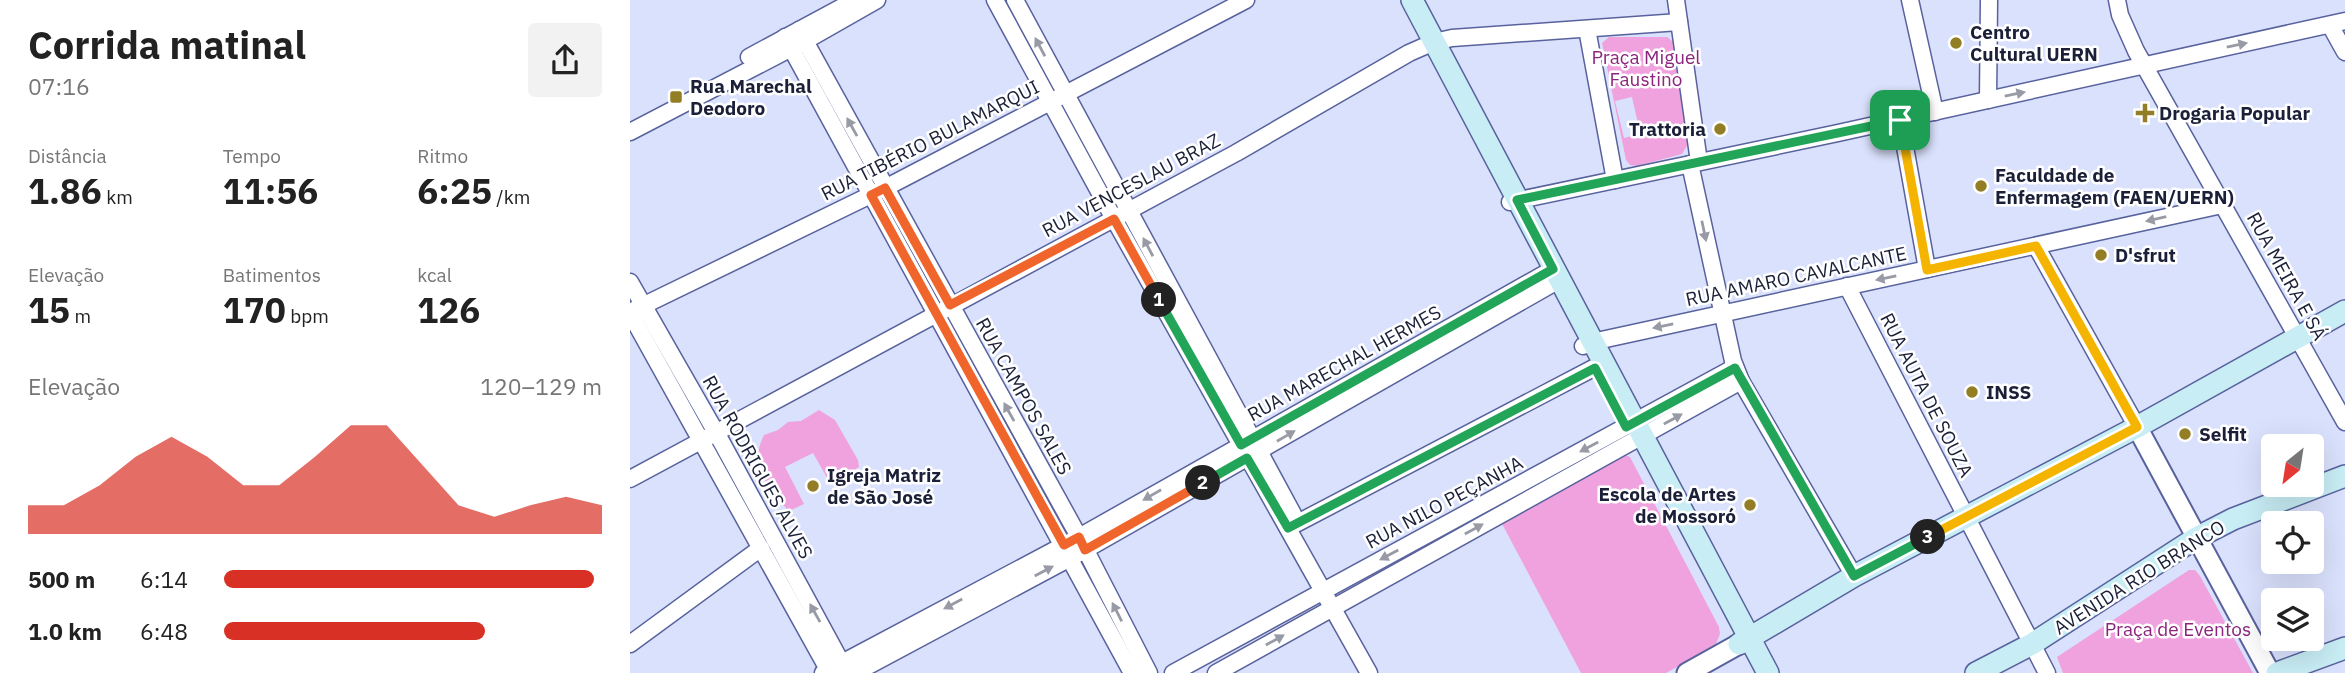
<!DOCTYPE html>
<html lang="pt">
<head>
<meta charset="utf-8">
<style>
  :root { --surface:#fff; --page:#f2f2f2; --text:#222; --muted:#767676; --accent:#d93025 }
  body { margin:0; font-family:"IBM Plex Sans",sans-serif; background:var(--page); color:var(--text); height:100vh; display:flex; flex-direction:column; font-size:26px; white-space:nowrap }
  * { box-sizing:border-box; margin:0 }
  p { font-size:23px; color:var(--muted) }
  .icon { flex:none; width:38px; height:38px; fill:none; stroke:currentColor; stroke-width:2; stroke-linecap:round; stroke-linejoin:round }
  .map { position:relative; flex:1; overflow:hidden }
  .side { display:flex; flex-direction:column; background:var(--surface); width:630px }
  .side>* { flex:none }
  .needle { width:46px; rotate:210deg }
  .buttons { position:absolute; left:1631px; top:434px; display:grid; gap:14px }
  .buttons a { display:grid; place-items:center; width:63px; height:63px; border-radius:7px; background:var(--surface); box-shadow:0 7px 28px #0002; font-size:35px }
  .pin { position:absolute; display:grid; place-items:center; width:60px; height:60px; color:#fff; margin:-30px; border-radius:14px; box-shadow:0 4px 10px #0006 }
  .km { position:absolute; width:35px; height:35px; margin:-18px; border-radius:50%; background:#222; color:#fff; font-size:19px; line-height:35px; text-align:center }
  .round { display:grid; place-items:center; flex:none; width:74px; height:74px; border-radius:7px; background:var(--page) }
  .head { display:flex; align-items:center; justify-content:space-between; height:119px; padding:0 28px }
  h1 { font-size:38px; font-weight:700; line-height:52px }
  .figures { display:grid; grid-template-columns:repeat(3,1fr); gap:10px; height:119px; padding:7px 28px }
  .figures div { display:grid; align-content:center }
  .figures b { font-size:35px; font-weight:700 }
  .figures small { font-size:19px; font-weight:400 }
  .figures p { font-size:19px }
  .chart { height:196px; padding:14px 28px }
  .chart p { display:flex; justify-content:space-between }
  .chart svg { width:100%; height:126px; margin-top:7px; fill:var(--accent); opacity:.7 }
  ul { padding:0 28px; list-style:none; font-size:23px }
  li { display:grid; grid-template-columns:112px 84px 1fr; align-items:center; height:52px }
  li i { height:18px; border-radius:9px; background:var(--accent) }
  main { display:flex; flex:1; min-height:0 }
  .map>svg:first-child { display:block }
  .green { fill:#f0a2df; fill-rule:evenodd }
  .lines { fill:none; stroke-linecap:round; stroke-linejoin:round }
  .minor-casing { stroke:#58629d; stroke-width:19 }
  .tertiary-casing { stroke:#58629d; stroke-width:23 }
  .secondary-casing { stroke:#58629d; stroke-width:24 }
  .minor { stroke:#fff; stroke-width:16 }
  .tertiary { stroke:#fff; stroke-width:19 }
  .secondary { stroke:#c8edf5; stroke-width:21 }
  .oneway { fill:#989ba5 }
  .split-1-casing { stroke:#fff; stroke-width:14 }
  .split-2-casing { stroke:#fff; stroke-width:14 }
  .split-3-casing { stroke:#fff; stroke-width:14 }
  .split-4-casing { stroke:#fff; stroke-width:14 }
  .split-1 { stroke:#22a559; stroke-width:9 }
  .split-2 { stroke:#f0652b; stroke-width:9 }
  .split-3 { stroke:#22a559; stroke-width:9 }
  .split-4 { stroke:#f5b400; stroke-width:9 }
  .poi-dot { fill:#947e25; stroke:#fff; stroke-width:2.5 }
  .labels { text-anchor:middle; stroke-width:5; stroke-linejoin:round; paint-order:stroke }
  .poi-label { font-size:19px; font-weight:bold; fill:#1b2038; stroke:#fff; text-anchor:start }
  .park-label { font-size:19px; fill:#8c257d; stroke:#fff }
  .street-label { font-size:19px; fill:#1b2038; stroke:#fff }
</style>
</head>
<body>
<main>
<section class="side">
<div class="head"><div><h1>Corrida matinal</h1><p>07:16</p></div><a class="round"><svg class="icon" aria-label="share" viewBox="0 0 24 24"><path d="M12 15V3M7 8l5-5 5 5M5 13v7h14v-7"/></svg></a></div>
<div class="figures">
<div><p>Distância</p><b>1.86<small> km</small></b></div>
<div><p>Tempo</p><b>11:56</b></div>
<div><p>Ritmo</p><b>6:25<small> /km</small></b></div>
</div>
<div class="figures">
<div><p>Elevação</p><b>15<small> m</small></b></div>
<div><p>Batimentos</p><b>170<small> bpm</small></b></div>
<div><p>kcal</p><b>126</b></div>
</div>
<div class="chart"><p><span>Elevação</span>120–129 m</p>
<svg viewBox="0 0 160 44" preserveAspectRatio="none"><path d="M0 44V34L10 34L20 27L30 17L40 10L50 17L60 27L70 27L80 17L90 6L100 6L110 20L120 34L130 38L140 34L150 31L160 34V44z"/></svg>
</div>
<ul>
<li><b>500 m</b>6:14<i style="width:98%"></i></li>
<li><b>1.0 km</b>6:48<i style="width:69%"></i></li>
</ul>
</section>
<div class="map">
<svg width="1715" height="673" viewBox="0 0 1715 673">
  <rect width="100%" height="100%" fill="#dae1fc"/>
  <g class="green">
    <path d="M979,37H1037L1046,44L1058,144L1052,154L1007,166L1000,165L996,160L972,43ZM1002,97L1009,128L1012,127L1013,133L994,138L985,101Z"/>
    <path d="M189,410L205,420L228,460L229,467L200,483L183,453L155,467L174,504L159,511C149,502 145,491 135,481C134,459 121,463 134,435L148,430L158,422L171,421Z"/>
    <path d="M995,455L1000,457L1089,627L1090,634L1085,646L1036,673H951L870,520Z"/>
    <path d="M1559,570H1565L1570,576L1623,673H1433L1427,657Z"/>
  </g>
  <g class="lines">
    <g class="minor-casing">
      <g id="minor">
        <path d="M365,0L484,219L739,673"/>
        <path d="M385,0L663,514"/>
        <path d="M1046,0L1069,162"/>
        <path d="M1280,0L1305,112"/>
        <path d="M1487,0L1490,15L1506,51L1715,422"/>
        <path d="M1700,25L1715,52"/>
        <path d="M957,29L985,180"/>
        <path d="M169,30L449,537L519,673"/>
        <path d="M155,37L502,673"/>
        <path d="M119,57L225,0"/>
        <path d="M1358,100L1359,0"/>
        <path d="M1270,119L1297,269"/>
        <path d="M0,132L175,41L247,0"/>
        <path d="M1060,164L1103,361L1111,381L1224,576"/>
        <path d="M880,202L1208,133L1715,21"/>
        <path d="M1406,246L1507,427"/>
        <path d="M0,282L92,443L216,671"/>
        <path d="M1217,286L1417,673"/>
        <path d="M0,312L255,188L616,0"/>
        <path d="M0,313L200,673"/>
        <path d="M953,346L962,342L1592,205"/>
        <path d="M0,479L606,153L779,53L804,42L822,38L1049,22"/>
        <path d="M658,528L973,363"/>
        <path d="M0,644L131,548"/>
        <path d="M193,673L449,537L923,269"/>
        <path d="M225,673L455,550L929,280"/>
        <path d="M543,673L1105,367"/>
        <path d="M586,673L1111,381"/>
      </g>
    </g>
    <g class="tertiary-casing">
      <g id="tertiary">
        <path d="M1507,427L1640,673"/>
        <path d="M1057,673L1109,644"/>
      </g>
    </g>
    <g class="secondary-casing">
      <g id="secondary">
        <path d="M782,0L1138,673"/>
        <path d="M1109,644L1224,576L1507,427L1715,311"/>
        <path d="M1346,673L1402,644L1566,538L1603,519L1715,476"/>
        <path d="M1647,673L1715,648"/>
      </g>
    </g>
    <use href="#minor" class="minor"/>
    <use href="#tertiary" class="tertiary"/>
    <use href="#secondary" class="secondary"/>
  </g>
  <defs><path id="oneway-solid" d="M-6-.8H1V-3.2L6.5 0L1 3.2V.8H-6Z" transform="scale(1.75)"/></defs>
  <g class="oneway">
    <use href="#oneway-solid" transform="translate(1607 45) rotate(-12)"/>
    <use href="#oneway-solid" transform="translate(410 47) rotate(-118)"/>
    <use href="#oneway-solid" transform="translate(1385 94) rotate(-12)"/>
    <use href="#oneway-solid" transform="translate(222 127) rotate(-119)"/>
    <use href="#oneway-solid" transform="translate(1526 219) rotate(167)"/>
    <use href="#oneway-solid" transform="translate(1074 231) rotate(78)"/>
    <use href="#oneway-solid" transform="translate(518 247) rotate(-118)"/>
    <use href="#oneway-solid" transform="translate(1256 278) rotate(168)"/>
    <use href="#oneway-solid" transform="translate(1033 326) rotate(168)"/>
    <use href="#oneway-solid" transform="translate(379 412) rotate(-119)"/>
    <use href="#oneway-solid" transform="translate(1043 419) rotate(-29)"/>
    <use href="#oneway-solid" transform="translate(656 436) rotate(-30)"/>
    <use href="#oneway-solid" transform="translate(959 447) rotate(152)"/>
    <use href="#oneway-solid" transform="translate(522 495) rotate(150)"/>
    <use href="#oneway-solid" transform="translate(844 529) rotate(-29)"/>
    <use href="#oneway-solid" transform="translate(759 555) rotate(152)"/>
    <use href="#oneway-solid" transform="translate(414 571) rotate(-28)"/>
    <use href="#oneway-solid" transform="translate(323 604) rotate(152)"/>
    <use href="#oneway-solid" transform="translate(487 612) rotate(-117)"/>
    <use href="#oneway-solid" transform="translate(185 613) rotate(-119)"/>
    <use href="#oneway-solid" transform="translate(645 640) rotate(-29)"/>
  </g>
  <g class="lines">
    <g class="split-1-casing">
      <path id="split-1" d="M529,300L611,445L923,269L887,200L1270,120"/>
    </g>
    <g class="split-2-casing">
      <path id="split-2" d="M529,300L484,219L320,305L255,188L241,195L434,545L449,537L455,550L573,483"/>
    </g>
    <g class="split-3-casing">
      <path id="split-3" d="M573,483L617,458L658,528L965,368L996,427L1105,368L1224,576L1298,537"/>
    </g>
    <g class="split-4-casing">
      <path id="split-4" d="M1270,120L1297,270L1406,246L1507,427L1298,537"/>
    </g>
    <use href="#split-1" class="split-1"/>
    <use href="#split-2" class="split-2"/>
    <use href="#split-3" class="split-3"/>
    <use href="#split-4" class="split-4"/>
  </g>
  <g class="poi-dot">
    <circle cx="1326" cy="43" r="7"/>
    <rect x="39" y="90" width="14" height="14" rx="3.5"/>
    <path d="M1511.5 102.5h7v7h7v7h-7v7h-7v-7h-7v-7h7z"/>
    <circle cx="1090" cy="129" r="7"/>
    <circle cx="1351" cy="186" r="7"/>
    <circle cx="1471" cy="255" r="7"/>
    <circle cx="1342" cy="392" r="7"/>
    <circle cx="1555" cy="434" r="7"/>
    <circle cx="183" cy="486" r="7"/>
    <circle cx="1120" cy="505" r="7"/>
  </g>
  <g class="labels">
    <g class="poi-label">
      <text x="1340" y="39">Centro<tspan x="1340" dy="22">Cultural UERN</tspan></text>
      <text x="60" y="93">Rua Marechal<tspan x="60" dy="22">Deodoro</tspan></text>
      <text x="1529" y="120">Drogaria Popular</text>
      <text x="1076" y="136" text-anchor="end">Trattoria</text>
      <text x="1365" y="182">Faculdade de<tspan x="1365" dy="22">Enfermagem (FAEN/UERN)</tspan></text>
      <text x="1485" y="262">D'sfrut</text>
      <text x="1356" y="399">INSS</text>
      <text x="1569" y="441">Selfit</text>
      <text x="197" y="482">Igreja Matriz<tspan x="197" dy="22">de São José</tspan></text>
      <text x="1106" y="501" text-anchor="end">Escola de Artes<tspan x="1106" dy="22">de Mossoró</tspan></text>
    </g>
    <g class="park-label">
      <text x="1016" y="64">Praça Miguel<tspan x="1016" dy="22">Faustino</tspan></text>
      <text x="1548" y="636">Praça de Eventos</text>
    </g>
    <g class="street-label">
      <text transform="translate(300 140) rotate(-27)" y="7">RUA TIBÉRIO BULAMARQUI</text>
      <text transform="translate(501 185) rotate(-28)" y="7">RUA VENCESLAU BRAZ</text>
      <text transform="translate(1166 276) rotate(-12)" y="7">RUA AMARO CAVALCANTE</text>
      <text transform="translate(1657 276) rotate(61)" y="7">RUA MEIRA E SÁ</text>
      <text transform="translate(714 363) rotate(-29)" y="7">RUA MARECHAL HERMES</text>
      <text transform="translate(1297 395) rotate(63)" y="7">RUA AUTA DE SOUZA</text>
      <text transform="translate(394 396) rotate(61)" y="7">RUA CAMPOS SALES</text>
      <text transform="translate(128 467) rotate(61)" y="7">RUA RODRIGUES ALVES</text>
      <text transform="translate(814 502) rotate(-28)" y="7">RUA NILO PEÇANHA</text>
      <text transform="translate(1509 577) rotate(-32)" y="7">AVENIDA RIO BRANCO</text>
    </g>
  </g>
</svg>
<div class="buttons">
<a><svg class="needle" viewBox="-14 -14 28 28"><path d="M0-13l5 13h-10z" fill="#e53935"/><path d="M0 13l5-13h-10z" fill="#767676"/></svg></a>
<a><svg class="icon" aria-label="locate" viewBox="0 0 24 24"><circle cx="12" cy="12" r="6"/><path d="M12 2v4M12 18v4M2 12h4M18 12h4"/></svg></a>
<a><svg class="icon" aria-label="layers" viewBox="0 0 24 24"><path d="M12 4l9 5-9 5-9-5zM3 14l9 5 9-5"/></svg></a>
</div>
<div class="pin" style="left:1270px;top:120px;background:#1e9e55"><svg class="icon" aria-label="arrive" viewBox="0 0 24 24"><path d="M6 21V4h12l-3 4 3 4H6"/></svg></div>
<b class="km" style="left:529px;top:300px">1</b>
<b class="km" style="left:573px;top:483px">2</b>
<b class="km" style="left:1298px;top:537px">3</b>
</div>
</main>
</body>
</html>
